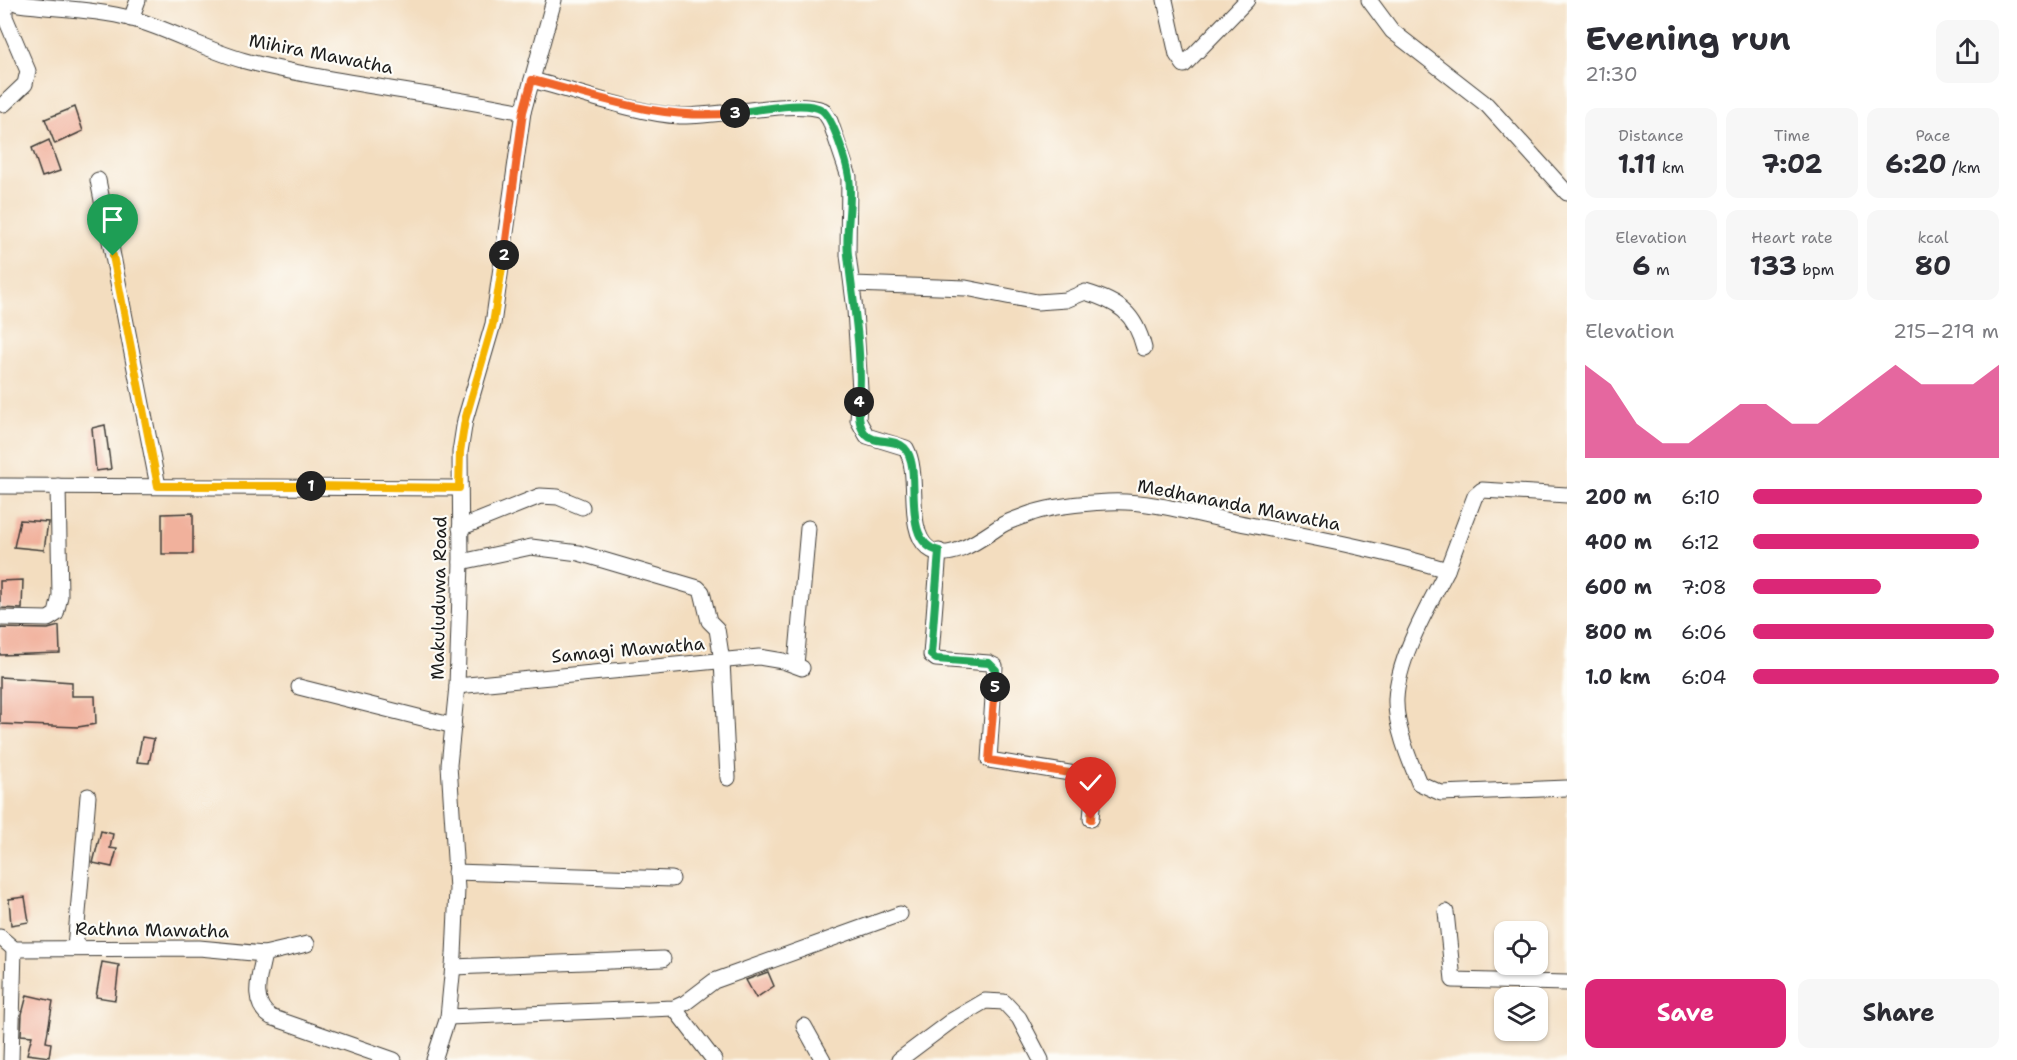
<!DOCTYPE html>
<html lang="en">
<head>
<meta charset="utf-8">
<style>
  :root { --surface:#fff; --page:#f7f7f7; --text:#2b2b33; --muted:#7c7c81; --accent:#db2777 }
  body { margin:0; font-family:"Shantell Sans",sans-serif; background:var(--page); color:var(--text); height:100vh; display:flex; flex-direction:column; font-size:22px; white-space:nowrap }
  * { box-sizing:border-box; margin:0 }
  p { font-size:20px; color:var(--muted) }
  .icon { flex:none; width:33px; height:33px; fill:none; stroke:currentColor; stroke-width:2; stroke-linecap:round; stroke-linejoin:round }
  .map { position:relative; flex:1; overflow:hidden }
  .sheet { display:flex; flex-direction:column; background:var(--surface); width:450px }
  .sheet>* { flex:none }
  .tools { position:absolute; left:1494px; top:921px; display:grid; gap:12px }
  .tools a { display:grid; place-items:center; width:54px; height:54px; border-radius:12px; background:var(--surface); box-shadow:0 2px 4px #0004; font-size:30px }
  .pin { position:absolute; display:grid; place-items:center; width:51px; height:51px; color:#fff; margin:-62px -26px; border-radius:50% 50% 50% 0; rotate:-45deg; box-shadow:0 0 6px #0007 }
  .pin .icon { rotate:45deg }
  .km { position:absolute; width:30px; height:30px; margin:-15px; border-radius:50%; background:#222; color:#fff; font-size:16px; line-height:30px; text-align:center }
  .round { display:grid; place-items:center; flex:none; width:63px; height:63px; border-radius:12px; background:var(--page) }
  .summary { display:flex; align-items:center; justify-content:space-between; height:102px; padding:0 18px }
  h1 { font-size:33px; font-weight:700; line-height:45px }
  .figures { display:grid; grid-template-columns:repeat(3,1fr); gap:9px; height:102px; padding:6px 18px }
  .figures div { display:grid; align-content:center; border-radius:12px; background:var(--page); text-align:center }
  .figures b { font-size:26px; font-weight:700 }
  .figures small { font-size:16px; font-weight:400 }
  .figures p { font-size:16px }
  .chart { height:168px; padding:12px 18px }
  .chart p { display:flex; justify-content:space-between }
  .chart svg { width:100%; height:108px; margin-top:6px; fill:var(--accent); opacity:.7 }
  .primary-button { display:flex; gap:12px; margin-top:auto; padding:12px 18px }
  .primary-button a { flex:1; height:69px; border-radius:12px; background:var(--accent); color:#fff; font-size:24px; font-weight:700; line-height:69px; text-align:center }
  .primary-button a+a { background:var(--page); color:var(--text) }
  ul { padding:0 18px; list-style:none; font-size:20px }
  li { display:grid; grid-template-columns:96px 72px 1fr; align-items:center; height:45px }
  li i { height:15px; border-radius:8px; background:var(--accent) }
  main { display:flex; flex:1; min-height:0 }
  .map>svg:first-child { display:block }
  .building { fill:#f1b19c }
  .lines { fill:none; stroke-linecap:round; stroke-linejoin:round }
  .minor-casing { stroke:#3c3934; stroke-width:17 }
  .minor { stroke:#fff; stroke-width:15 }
  .split-1-casing { stroke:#fff; stroke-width:12 }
  .split-2-casing { stroke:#fff; stroke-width:12 }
  .split-3-casing { stroke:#fff; stroke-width:12 }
  .split-4-casing { stroke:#fff; stroke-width:12 }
  .split-5-casing { stroke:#fff; stroke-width:12 }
  .split-6-casing { stroke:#fff; stroke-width:12 }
  .split-1 { stroke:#f5b400; stroke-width:8 }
  .split-2 { stroke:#f5b400; stroke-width:8 }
  .split-3 { stroke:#f0652b; stroke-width:8 }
  .split-4 { stroke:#22a559; stroke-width:8 }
  .split-5 { stroke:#22a559; stroke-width:8 }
  .split-6 { stroke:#f0652b; stroke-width:8 }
  .labels { text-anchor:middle; stroke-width:4.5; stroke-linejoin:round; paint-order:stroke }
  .street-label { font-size:18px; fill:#1c1c1c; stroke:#fdfcf7 }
</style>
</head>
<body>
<main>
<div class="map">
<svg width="1567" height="1060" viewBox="0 0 1567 1060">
  <rect width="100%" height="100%" fill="#fdfcf7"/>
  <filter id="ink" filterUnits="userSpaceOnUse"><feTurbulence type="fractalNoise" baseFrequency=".0167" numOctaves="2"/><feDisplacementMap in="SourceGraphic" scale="12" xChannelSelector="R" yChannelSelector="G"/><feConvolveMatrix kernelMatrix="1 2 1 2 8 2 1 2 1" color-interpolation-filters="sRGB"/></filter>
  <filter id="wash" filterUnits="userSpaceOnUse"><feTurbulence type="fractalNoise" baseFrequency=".008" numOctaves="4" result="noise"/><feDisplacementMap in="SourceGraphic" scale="24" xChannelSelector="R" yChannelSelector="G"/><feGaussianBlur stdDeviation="1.35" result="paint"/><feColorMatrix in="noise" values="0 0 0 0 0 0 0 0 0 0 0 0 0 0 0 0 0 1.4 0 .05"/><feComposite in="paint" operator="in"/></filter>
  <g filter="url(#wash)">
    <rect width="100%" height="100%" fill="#f3ddbf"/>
    <g id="blocks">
      <g class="building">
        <path d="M75,107L83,131L55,144L45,119Z"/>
        <path d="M49,140L60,171L42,177L32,148Z"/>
        <path d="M105,425L111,469L96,471L92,428Z"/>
        <path d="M193,513V554H162V514Z"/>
        <path d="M20,520L48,522L44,550L14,547Z"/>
        <path d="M23,580L22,609L0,608V581Z"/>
        <path d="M59,626L60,653L0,655V628L48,629Z"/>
        <path d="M0,677L72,682V696H95L96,724L78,727L0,724Z"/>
        <path d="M142,737L154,739L149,763L137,762Z"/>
        <path d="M101,831L113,834L110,848L117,849L112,867L93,863Z"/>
        <path d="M25,897L29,922L11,925L9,899Z"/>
        <path d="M102,962L119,965L115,1000L96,997Z"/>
        <path d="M768,972L774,986L756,998L746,980Z"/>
        <path d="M27,995L53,1001L46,1042L51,1043L49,1057L27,1054L32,1036L21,1035L22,1014Z"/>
      </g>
    </g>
  </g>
  <g filter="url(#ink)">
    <use href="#blocks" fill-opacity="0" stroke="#3c3934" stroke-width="1.5"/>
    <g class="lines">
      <g class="minor-casing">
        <g id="minor">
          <path d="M9,0L19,4C56,9 97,9 133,19C172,30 209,52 249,62C339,84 432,93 523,112"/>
          <path d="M1165,0L1177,55L1184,65L1247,0"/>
          <path d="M1369,0L1392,31L1487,105L1567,193"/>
          <path d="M131,19L138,0"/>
          <path d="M532,80C575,91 638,114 680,116C718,117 793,99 823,110L830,121L849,177L848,255L855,310L860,390L858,420L867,436L906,448C921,475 905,529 928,548C949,565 986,535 1002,525C1011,520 1022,517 1032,513C1054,506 1085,503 1108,502C1147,500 1188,512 1225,520C1299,535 1375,548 1447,570C1428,607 1398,657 1396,699C1395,726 1409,759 1419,783L1441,793L1567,788"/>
          <path d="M4,104L25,84L28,71L5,17V0"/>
          <path d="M98,180L158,486"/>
          <path d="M853,284L966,288L1037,302L1066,300L1085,292C1119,302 1135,313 1144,348"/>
          <path d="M0,486L459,488"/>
          <path d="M460,528L540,496L558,497L582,507"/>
          <path d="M939,551L931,655L936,659L989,663L995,666L989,760L1088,776L1094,783L1091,819"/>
          <path d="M461,562L531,547L579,553L698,588L702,592L709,621L717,629L722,661L728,778"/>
          <path d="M1447,570L1475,496L1482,490L1567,495"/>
          <path d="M0,618L48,619L56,614L60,596L58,486"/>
          <path d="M796,665L808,528"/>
          <path d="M457,686L759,657L783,661L802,668"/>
          <path d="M299,687L454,726"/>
          <path d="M455,872L672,879"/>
          <path d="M1446,912L1453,980L1567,983"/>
          <path d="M0,937L14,949L199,948L264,954L307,944"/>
          <path d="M75,948L88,796"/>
          <path d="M264,954C260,975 249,1002 271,1017L394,1060"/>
          <path d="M453,967L663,959"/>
          <path d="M674,1008L714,1060"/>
          <path d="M448,1017L674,1008L685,1003L714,981L900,914"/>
          <path d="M804,1026L823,1060"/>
          <path d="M11,1060L14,949"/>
          <path d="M434,1060L448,1017L454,955L457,889L449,765L457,686L461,562L460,452L465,420L493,324L523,112L554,0"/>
          <path d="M899,1060L951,1021L985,1001L1004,1002L1019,1018L1041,1060"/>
        </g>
      </g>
      <use href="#minor" class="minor"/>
    </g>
  </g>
  <g class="lines" filter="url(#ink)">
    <g class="split-1-casing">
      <path id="split-1" d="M113,256L158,486H311"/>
    </g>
    <g class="split-2-casing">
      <path id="split-2" d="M311,486L459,488L460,452L465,420L493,324L504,255"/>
    </g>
    <g class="split-3-casing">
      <path id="split-3" d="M504,255L523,112L532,80C603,98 661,121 735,113"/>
    </g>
    <g class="split-4-casing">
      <path id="split-4" d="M735,113C754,111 807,99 822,110C833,118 847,163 849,177C853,203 845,230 848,255C853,304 863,353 859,402"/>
    </g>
    <g class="split-5-casing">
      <path id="split-5" d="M859,402C855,466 902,421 911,461C918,487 904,543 939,551L931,655L936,659L989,663L996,670L995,687"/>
    </g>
    <g class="split-6-casing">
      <path id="split-6" d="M995,687L989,760L1088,776L1094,783L1091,819"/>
    </g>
    <use href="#split-1" class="split-1"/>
    <use href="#split-2" class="split-2"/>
    <use href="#split-3" class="split-3"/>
    <use href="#split-4" class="split-4"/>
    <use href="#split-5" class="split-5"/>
    <use href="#split-6" class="split-6"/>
  </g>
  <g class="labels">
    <g class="street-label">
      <text transform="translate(321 54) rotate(11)" y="6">Mihira Mawatha</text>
      <text transform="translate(1239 505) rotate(11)" y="6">Medhananda Mawatha</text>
      <text transform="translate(439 598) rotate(-89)" y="6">Makuluduwa Road</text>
      <text transform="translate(628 650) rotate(-5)" y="6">Samagi Mawatha</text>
      <text transform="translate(152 930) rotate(1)" y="6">Rathna Mawatha</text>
    </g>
  </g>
</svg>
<div class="tools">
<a><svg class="icon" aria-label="locate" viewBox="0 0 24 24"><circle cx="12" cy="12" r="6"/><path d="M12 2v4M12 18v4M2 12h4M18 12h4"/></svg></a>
<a><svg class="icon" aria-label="layers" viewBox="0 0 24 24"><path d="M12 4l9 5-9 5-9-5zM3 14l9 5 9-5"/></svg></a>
</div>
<div class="pin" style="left:113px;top:256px;background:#1e9e55"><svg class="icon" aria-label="arrive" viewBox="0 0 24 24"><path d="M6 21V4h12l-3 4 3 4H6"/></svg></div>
<div class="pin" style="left:1091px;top:819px;background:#d93025"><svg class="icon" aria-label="check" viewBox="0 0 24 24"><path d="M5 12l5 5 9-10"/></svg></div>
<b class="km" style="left:311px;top:486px">1</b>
<b class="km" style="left:504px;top:255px">2</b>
<b class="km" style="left:735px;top:113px">3</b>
<b class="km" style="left:859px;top:402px">4</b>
<b class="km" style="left:995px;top:687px">5</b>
</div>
<section class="sheet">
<div class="summary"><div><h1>Evening run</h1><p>21:30</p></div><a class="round"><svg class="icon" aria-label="share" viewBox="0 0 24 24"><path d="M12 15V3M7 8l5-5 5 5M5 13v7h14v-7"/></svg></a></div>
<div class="figures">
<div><p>Distance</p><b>1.11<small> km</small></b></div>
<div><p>Time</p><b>7:02</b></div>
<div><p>Pace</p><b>6:20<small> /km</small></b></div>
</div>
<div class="figures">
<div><p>Elevation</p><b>6<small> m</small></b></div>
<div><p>Heart rate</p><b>133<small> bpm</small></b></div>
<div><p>kcal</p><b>80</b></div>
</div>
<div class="chart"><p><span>Elevation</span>215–219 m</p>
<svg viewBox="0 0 160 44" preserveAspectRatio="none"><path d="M0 44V6L10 14L20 30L30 38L40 38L50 30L60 22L70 22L80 30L90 30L100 22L110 14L120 6L130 14L140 14L150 14L160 6V44z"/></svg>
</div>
<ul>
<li><b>200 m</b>6:10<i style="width:93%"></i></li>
<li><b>400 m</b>6:12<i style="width:92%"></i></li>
<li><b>600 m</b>7:08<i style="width:52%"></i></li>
<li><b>800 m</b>6:06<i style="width:98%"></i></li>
<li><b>1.0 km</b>6:04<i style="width:100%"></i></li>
</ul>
<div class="primary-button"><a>Save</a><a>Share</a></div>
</section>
</main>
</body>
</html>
